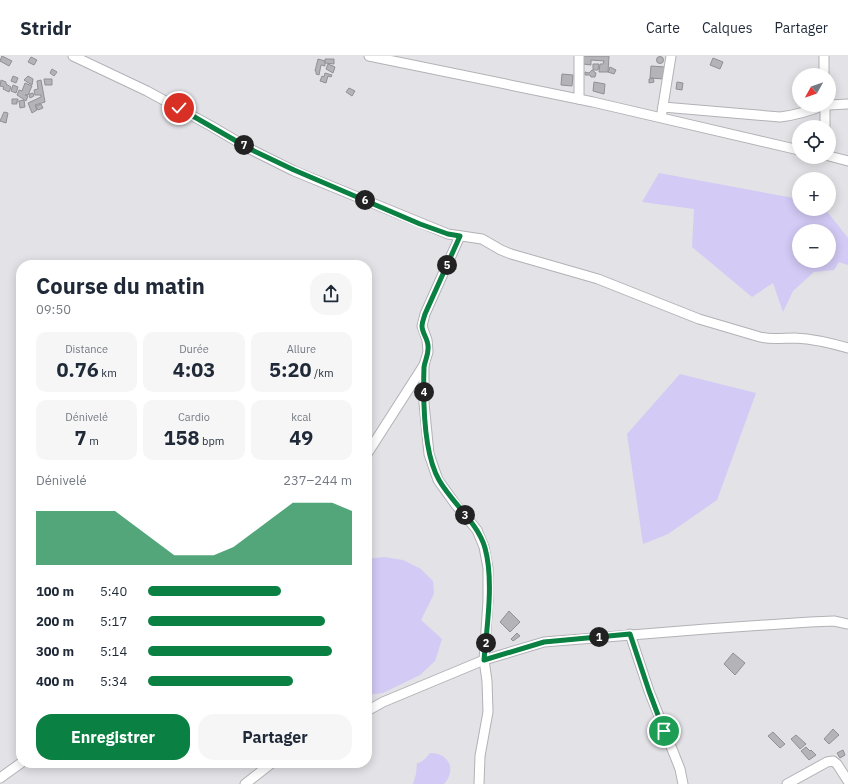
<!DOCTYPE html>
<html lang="fr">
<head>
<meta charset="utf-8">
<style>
  :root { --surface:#fff; --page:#f6f6f7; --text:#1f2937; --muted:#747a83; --line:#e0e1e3; --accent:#0b8043 }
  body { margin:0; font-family:"IBM Plex Sans",sans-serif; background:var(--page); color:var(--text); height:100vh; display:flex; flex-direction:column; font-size:15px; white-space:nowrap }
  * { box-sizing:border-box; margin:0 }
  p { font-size:13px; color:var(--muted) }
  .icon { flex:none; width:22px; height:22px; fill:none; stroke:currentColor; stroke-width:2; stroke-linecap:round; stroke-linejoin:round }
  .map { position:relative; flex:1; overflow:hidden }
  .side { position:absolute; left:16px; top:204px; width:356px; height:508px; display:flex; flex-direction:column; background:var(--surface); border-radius:16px; box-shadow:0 2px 10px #0003 }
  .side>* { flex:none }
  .needle { width:26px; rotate:230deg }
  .buttons { position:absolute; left:792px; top:12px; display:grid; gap:8px }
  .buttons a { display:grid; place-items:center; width:44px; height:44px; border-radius:50%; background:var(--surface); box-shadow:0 2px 10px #0003; font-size:20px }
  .pin { position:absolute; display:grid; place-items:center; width:34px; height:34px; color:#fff; margin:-17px; border:2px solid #fff; border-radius:50%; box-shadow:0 1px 4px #0007 }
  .km { position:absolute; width:20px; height:20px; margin:-10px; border-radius:50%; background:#222; color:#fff; font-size:11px; line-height:20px; text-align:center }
  .round { display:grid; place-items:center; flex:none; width:42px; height:42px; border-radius:16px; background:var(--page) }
  .summary { display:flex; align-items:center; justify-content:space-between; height:68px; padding:0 20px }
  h1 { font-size:22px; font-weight:700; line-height:30px }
  .metrics { display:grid; grid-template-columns:repeat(3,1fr); gap:6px; height:68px; padding:4px 20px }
  .metrics div { display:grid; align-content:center; border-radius:10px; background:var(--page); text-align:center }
  .metrics b { font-size:20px; font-weight:700 }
  .metrics small { font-size:11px; font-weight:400 }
  .metrics p { font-size:11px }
  .chart { height:112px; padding:8px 20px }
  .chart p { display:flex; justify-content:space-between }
  .chart svg { width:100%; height:72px; margin-top:4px; fill:var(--accent); opacity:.7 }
  .action { display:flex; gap:8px; margin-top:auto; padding:8px 20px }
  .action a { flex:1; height:46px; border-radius:16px; background:var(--accent); color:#fff; font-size:16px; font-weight:700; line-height:46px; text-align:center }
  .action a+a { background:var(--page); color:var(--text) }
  ul { padding:0 20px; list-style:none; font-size:13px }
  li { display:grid; grid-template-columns:64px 48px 1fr; align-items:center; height:30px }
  li i { height:10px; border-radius:5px; background:var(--accent) }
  header { display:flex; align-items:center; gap:24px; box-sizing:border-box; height:56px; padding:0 20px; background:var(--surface); border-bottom:1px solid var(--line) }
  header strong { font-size:19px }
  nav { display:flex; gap:22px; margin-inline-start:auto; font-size:14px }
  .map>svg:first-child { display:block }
  .green { fill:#d3caf5; fill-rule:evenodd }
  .building { fill:#b4b3b7; stroke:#919094 }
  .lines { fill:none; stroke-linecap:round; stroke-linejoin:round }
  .minor-casing { stroke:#b2b1b6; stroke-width:11 }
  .minor { stroke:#fff; stroke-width:9 }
  .route-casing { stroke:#fff; stroke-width:8 }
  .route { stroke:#0b8043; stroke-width:5 }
</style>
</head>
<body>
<header>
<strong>Stridr</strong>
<nav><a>Carte</a><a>Calques</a><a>Partager</a></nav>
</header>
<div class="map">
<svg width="848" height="728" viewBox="0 0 848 728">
  <rect width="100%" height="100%" fill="#e3e2e7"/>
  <g class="green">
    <path d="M659,117L799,143V153H825L848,182V209L839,206L834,214L814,216L793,235L783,256L773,227L752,241L692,191L694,153L642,146ZM799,175H829V205H799Z"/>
    <path d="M680,318L756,337L717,444L668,478L643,488L627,378Z"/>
    <path d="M384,501L403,504L421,513L433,525L434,538L421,564L442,583L435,605L420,619L383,637L367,639V569L371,566L367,558V503Z"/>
    <path d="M430,697C449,697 457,714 444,728H413L416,718L417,707C422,707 427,701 430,697Z"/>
  </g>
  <g class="building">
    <path d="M2,0L12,5L9,10L0,5Z"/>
    <path d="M583,0H609L608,16H599L600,8H603L604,5L591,4V9L583,8Z"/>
    <circle cx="660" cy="4" r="3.5"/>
    <path d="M31,1L37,4L34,9L28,6Z"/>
    <path d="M713,2L723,6L720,13L710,9Z"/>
    <path d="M318,3L325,5V10L321,9L319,19L316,18V15H315Z"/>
    <path d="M325,3H334V8L325,7Z"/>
    <path d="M328,8L335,11L333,17L326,13Z"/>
    <path d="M593,8H599L598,14H593Z"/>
    <path d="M651,10L665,11L664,23L650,22Z"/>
    <path d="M610,11L616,14L614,18L608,16Z"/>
    <path d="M52,13L57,16L54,20L50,17Z"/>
    <path d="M592,14L596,17L595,21H591L590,19H585V16L589,17Z"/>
    <path d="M325,17L332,19L331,21L328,20L326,27L320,25L322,20L324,21Z"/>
    <path d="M562,18L573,19L572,30L561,29Z"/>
    <path d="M13,20L18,22L16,27L11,25Z"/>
    <path d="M28,20L33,23L32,29L24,24Z"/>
    <path d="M653,22L654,26L649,27V23Z"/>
    <path d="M44,23H52V29H45Z"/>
    <path d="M1,24L6,26V28L11,31L9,36L3,33L4,31L0,30Z"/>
    <path d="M41,24L45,46L35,49L37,54L32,57L28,47L41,41V39H35L34,34L38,33L37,25Z"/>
    <path d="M594,26L605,28L604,38L593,35Z"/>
    <path d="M677,26L683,27L682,34L676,33Z"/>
    <path d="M25,27L32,30L28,39H25L28,40L26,45L17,39L19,34L22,35Z"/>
    <path d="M13,29L18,31L16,37L11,35Z"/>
    <path d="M349,32L355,35L352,40L346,36Z"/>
    <path d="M33,37L34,40L30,42L29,38Z"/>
    <path d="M12,43H18V46H16L17,48H12Z"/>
    <path d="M24,44L25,51L20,52L19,45Z"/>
    <path d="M41,48L43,52L38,54L36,50Z"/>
    <path d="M4,56L8,57L6,67L0,65Z"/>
    <path d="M509,555L520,566L510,576L500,566Z"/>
    <path d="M517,577L520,580L513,585L511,583Z"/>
    <path d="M733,597L745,607L735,619L724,608Z"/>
    <path d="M833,673L839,679L829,688L824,683Z"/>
    <path d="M773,676L785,688L780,692L768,680Z"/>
    <path d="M796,679L806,688L800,693L791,683Z"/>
    <path d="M806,691L810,695L811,694L816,699L809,704L801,695Z"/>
    <path d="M843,694L845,699L840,702L837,697Z"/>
  </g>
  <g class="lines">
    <g class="minor-casing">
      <g id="minor">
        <path d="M73,0L147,35L211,70L250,93L294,115L448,178L482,183L501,194L511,198L598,223L699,263L760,281C772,284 783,282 795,282C813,283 831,287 848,292"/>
        <path d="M369,0L593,46L799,94"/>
        <path d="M579,0V43"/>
        <path d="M824,0V19"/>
        <path d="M825,49V71"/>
        <path d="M829,49L848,48"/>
        <path d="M663,51L780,61C796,59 810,55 824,49"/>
        <path d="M662,56L671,0"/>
        <path d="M829,100L848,105"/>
        <path d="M460,180L425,258L422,270L427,284L428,296L424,309V347L429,398L438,424L456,449L477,474L484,491L488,512V545L484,604L487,625L488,656L480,700L479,728"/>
        <path d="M367,398L424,309"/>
        <path d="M630,578L649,635L680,713L683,728"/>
        <path d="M367,655L383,646L484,604L544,586L706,573L810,566L834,565L848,568"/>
        <path d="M0,722L21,707"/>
        <path d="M245,728L272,707"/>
        <path d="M787,728L827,706L833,705L837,708L848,725"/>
      </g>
    </g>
    <use href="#minor" class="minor"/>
  </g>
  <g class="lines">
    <g class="route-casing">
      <path id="route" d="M179,52L250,93L294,114L420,168L448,178L460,180L425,258C424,262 422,266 422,270C422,277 428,283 428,290C429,298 425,304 424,311C423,343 423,396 439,424C452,447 478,467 485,492C494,524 487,570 484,604L544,586L630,578L649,635L664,675"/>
    </g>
    <use href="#route" class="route"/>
  </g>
</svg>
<div class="buttons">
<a><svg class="needle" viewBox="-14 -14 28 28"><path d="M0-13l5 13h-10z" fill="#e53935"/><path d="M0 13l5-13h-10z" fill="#747a83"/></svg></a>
<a><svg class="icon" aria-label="locate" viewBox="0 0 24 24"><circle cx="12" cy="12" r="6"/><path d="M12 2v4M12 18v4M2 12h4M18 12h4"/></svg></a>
<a>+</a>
<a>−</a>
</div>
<div class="pin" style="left:664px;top:675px;background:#1e9e55"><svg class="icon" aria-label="arrive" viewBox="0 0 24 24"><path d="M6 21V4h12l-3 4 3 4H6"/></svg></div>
<div class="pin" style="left:179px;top:52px;background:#d93025"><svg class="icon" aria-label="check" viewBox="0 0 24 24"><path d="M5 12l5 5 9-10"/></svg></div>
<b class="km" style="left:599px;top:581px">1</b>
<b class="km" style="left:486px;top:587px">2</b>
<b class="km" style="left:465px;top:459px">3</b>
<b class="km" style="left:424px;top:336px">4</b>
<b class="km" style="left:447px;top:209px">5</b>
<b class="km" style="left:365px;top:144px">6</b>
<b class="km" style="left:244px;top:89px">7</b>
<section class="side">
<div class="summary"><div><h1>Course du matin</h1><p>09:50</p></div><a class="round"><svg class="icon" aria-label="share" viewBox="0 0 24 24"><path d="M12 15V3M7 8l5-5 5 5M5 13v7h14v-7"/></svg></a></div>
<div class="metrics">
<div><p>Distance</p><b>0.76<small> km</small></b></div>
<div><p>Durée</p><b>4:03</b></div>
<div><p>Allure</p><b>5:20<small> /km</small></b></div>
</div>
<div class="metrics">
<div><p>Dénivelé</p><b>7<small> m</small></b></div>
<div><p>Cardio</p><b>158<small> bpm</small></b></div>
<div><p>kcal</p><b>49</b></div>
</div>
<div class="chart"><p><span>Dénivelé</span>237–244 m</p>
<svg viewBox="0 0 160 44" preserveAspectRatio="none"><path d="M0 44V11L10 11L20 11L30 11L40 11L50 20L60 29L70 38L80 38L90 38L100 33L110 24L120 15L130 6L140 6L150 6L160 11V44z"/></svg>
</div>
<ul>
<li><b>100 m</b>5:40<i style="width:65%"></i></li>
<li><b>200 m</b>5:17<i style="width:87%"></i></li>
<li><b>300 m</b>5:14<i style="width:90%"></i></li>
<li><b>400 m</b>5:34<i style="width:71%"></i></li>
</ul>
<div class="action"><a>Enregistrer</a><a>Partager</a></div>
</section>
</div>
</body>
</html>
